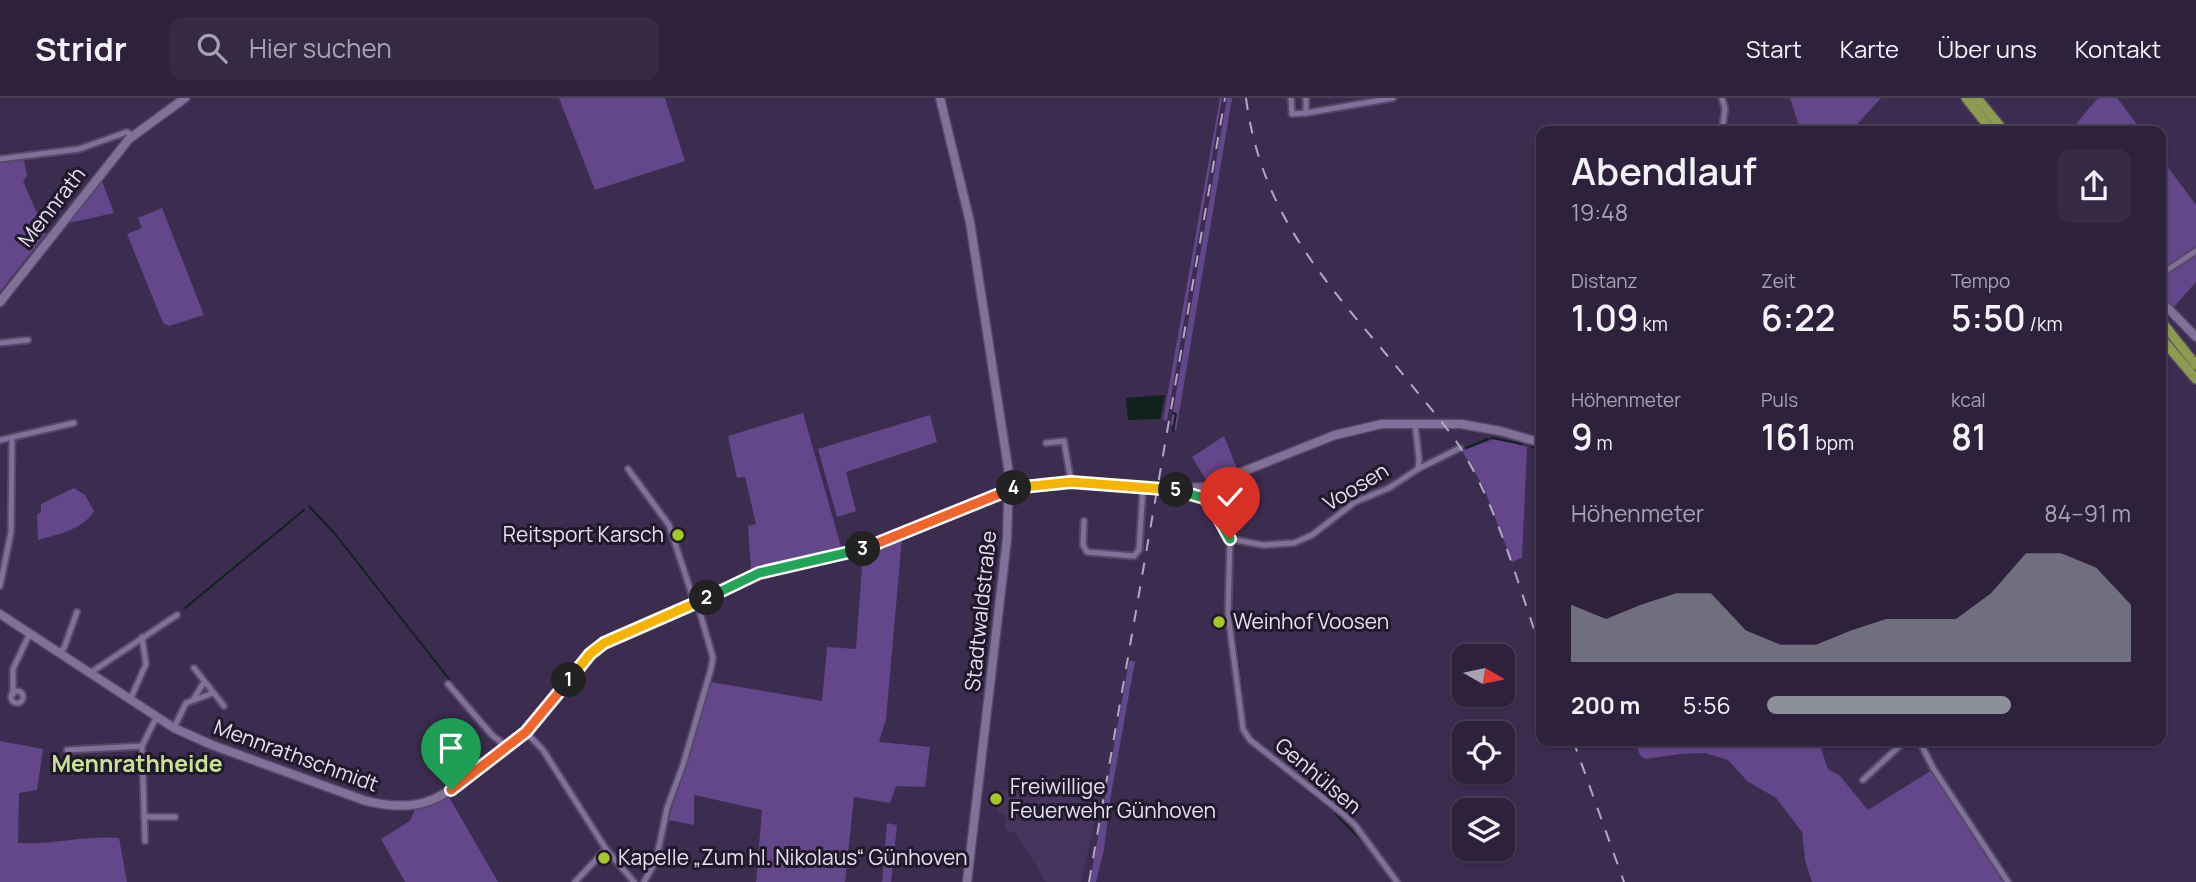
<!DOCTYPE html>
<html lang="de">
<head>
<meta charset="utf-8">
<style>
  :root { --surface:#2d213c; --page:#352943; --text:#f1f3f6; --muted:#a7a3af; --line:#483e56; --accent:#8c9099 }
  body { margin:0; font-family:Manrope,sans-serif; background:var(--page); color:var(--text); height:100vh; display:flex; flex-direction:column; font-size:26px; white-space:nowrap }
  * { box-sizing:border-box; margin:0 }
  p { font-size:23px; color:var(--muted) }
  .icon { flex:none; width:38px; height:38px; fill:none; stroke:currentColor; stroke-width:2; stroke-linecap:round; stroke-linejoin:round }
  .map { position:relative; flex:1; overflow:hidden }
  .side { position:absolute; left:1536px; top:28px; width:630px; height:620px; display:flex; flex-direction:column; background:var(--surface); border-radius:14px; box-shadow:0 2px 5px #0004,0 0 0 2px var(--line) }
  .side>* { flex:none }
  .needle { width:46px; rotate:99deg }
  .buttons { position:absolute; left:1452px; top:546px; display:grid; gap:14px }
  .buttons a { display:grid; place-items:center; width:63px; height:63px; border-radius:14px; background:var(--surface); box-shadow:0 2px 5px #0004,0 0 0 2px var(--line); font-size:35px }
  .pin { position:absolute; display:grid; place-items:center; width:60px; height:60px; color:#fff; margin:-72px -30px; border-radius:50% 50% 50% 0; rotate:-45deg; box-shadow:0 0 7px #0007 }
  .pin .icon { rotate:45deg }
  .km { position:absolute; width:35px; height:35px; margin:-18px; border-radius:50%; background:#222; color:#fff; font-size:19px; line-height:35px; text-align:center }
  .round { display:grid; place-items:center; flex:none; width:74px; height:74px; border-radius:14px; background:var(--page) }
  .headline { display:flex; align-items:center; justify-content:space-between; height:119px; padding:0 35px }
  h1 { font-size:38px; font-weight:600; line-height:52px }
  .figures { display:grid; grid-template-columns:repeat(3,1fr); gap:10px; height:119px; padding:7px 35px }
  .figures div { display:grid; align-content:center }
  .figures b { font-size:35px; font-weight:600 }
  .figures small { font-size:19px; font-weight:400 }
  .figures p { font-size:19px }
  .chart { height:196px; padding:14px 35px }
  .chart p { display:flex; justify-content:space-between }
  .chart svg { width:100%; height:126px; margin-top:7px; fill:var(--accent); opacity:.7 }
  ul { padding:0 35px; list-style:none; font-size:23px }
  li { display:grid; grid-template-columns:112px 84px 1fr; align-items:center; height:52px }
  li i { height:18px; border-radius:9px; background:var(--accent) }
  header { display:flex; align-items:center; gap:42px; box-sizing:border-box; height:98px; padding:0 35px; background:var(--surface); border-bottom:2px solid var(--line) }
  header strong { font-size:33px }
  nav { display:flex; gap:38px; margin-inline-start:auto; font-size:24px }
  .search { width:490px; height:63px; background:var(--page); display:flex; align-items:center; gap:18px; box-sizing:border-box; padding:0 24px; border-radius:14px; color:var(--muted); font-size:26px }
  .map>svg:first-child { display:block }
  .built { fill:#46345f }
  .green { fill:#64468a }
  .water { fill:#10211e }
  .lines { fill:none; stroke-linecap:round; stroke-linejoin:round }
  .stream { stroke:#10211e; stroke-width:2 }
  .street-casing { stroke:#564967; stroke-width:9 }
  .secondary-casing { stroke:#564967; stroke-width:11 }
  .primary-casing { stroke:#564967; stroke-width:12 }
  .street { stroke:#81719a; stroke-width:5 }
  .secondary { stroke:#81719a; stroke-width:8 }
  .primary { stroke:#8c9b4f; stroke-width:9 }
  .rail { stroke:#b3a8c3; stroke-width:2; stroke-dasharray:12 12; stroke-linecap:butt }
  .split-1-casing { stroke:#fff; stroke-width:14 }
  .split-2-casing { stroke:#fff; stroke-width:14 }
  .split-3-casing { stroke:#fff; stroke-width:14 }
  .split-4-casing { stroke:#fff; stroke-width:14 }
  .split-5-casing { stroke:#fff; stroke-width:14 }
  .split-6-casing { stroke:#fff; stroke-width:14 }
  .split-1 { stroke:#f0652b; stroke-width:9 }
  .split-2 { stroke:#f5b400; stroke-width:9 }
  .split-3 { stroke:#22a559; stroke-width:9 }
  .split-4 { stroke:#f0652b; stroke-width:9 }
  .split-5 { stroke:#f5b400; stroke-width:9 }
  .split-6 { stroke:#22a559; stroke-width:9 }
  .poi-dot { fill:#a3c927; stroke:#201929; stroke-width:2.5 }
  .labels { text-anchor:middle; stroke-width:6; stroke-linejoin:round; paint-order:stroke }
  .street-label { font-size:21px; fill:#e7dff6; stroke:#201929 }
  .poi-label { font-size:21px; fill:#e7dff6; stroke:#201929; text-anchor:start }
  .neighbourhood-label { font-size:23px; font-weight:bold; fill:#cae197; stroke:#201929 }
</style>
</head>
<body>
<header>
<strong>Stridr</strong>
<div class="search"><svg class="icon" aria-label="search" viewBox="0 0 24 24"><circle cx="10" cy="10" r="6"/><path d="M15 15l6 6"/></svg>Hier suchen</div>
<nav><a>Start</a><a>Karte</a><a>Über uns</a><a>Kontakt</a></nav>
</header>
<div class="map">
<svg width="2196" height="784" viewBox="0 0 2196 784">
  <rect width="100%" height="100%" fill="#3c2c50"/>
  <path class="built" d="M999,692L1101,697L1081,784H1046L1015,735L1007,734V731L1004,730L1005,716L997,715Z"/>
  <g class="green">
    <path d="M559,0H665L685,63L595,92Z"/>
    <path d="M1220,0H1222L1167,323L1163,322Z"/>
    <path d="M1227,0H1232L1176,333L1171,325Z"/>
    <path d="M1790,0H1881L1851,33H1796L1798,25Z"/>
    <path d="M2098,0H2117L2142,33H2081L2075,27Z"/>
    <path d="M2161,60L2196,107V184L2174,209L2161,196Z"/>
    <path d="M24,62L27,78L23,83L46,136L0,194V63Z"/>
    <path d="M102,83L114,115L69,125Z"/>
    <path d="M162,110L204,217L169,228L163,225L127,136L142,130L138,120Z"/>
    <path d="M803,315L842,452L751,471L748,428L756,426L745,379L737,380L728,338Z"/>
    <path d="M930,317L937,344L846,374L856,413L837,419L818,351Z"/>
    <path d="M1224,338L1238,373L1208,385L1192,359Z"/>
    <path d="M1496,340L1527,349L1522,460L1512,464L1483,388L1462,353Z"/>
    <path d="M74,390L85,397L94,413C82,432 59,436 38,442L37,417L41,414V406Z"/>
    <path d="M902,440L886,621L879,644L930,649L925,689L896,688L890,705L854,699L845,784H756L762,712L694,697V727L668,722L686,669L711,584L822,603L827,549L856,551L863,455Z"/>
    <path d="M1129,563H1135L1110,702L1104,752L1096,784H1090Z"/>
    <path d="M1634,642H1818L1828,671L1840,678L1868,712L1932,672L2006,784H1812L1805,762L1802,734L1776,700L1747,683L1728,662L1705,655L1680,656L1645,661L1640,657Z"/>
    <path d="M0,643L43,651L37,692L19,695L18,745C52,747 85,737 119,740L127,784H0Z"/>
    <path d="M449,699L498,784H405L381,741L410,723L415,711L436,706Z"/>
    <path d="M887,725L897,727L891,784H882Z"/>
  </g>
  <path class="water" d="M1165,297L1160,321L1128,322L1126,300Z"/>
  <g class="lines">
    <g class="stream">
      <path d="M1173,315L1176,316L1173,333"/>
      <path d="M1492,340L1522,346"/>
      <path d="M1532,349L1542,352"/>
      <path d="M1466,350L1488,341"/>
      <path d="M1421,374L1439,364"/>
      <path d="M309,408L335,436L449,581"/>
      <path d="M185,510L304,412"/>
      <path d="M1236,546L1242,594"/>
      <path d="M1242,599L1245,623"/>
      <path d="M1253,649L1332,712"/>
      <path d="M1335,715L1366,747"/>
    </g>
    <g class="street-casing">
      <g id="street">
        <path d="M1291,0L1292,16L1306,15"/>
        <path d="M1306,0V15L1393,0"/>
        <path d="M1722,33L1725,11L1722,0"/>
        <path d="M0,61L79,51L127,34L133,38"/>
        <path d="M2161,176L2196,153"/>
        <path d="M0,245L28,242"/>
        <path d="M1415,326L1419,361L1418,371"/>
        <path d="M0,342L74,325"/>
        <path d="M1046,345L1064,343L1071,384"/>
        <path d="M628,371L669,427L695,506L699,511L713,560L711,571L683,667L667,710L656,763L644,784"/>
        <path d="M1207,389L1212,408L1230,441L1228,516L1243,631L1250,642L1342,715L1355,727L1397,784"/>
        <path d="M1177,392L1204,400"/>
        <path d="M1084,423L1083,447L1087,454L1134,458L1139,452L1143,389"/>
        <path d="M1230,441L1263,447L1294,445L1312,437L1355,404L1389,390L1418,371L1460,350"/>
        <path d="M0,488L11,434L12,341"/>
        <path d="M59,555L64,550L77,514"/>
        <path d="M194,570L224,608"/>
        <path d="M90,575L177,517"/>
        <path d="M448,586L492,637L506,648"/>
        <circle cx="17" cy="599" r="6"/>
        <path d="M13,596V571L30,535"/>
        <path d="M130,602L146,566L142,539"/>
        <path d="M193,602L204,584"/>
        <path d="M174,630L186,605L213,595"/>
        <path d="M526,634L543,652L606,751L634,784"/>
        <path d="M1919,642L1933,670L2008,784"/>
        <path d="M67,652L142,648"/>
        <path d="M1863,682L1906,642"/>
        <path d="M144,719H175"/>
        <path d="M145,743L142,648L156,620"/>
        <path d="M575,784L606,751"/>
      </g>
    </g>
    <g class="secondary-casing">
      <g id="secondary">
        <path d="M940,0L970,124L1009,376L1007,441L967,784"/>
        <path d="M2161,203L2196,239"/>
        <path d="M0,204L129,41L185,0"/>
        <path d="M0,516L174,630L212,647L366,703C425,717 443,699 487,663C499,653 514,645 526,634C555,607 573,571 604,545L759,475L858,453L1009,391L1071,384L1174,391L1204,389L1335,337L1382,326H1461L1500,333L1542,345"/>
      </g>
    </g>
    <g class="primary-casing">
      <g id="primary">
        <path d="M1966,0L1992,33"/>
        <path d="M1977,0L2004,33"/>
        <path d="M2161,223L2196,267"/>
        <path d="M2161,240L2196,281"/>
      </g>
    </g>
    <use href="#street" class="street"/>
    <use href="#secondary" class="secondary"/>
    <use href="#primary" class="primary"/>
    <g class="rail">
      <path d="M1246,0C1262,124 1335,193 1410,285C1425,304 1442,323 1456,343C1497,405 1517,485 1542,554"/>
      <path d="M1573,642L1624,784"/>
      <path d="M1089,784L1225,0"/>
    </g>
  </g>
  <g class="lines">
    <g class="split-1-casing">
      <path id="split-1" d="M451,692L526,634L569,582"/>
    </g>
    <g class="split-2-casing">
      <path id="split-2" d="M569,582L590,556L604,545L707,500"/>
    </g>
    <g class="split-3-casing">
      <path id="split-3" d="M707,500L759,475L863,451"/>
    </g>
    <g class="split-4-casing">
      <path id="split-4" d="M863,451L1014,390"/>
    </g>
    <g class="split-5-casing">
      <path id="split-5" d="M1014,390L1071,384L1176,392"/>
    </g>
    <g class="split-6-casing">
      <path id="split-6" d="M1176,392L1204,400L1212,408L1230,441"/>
    </g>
    <use href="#split-1" class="split-1"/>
    <use href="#split-2" class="split-2"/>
    <use href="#split-3" class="split-3"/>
    <use href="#split-4" class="split-4"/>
    <use href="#split-5" class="split-5"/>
    <use href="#split-6" class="split-6"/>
  </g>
  <g class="poi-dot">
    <circle cx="678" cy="437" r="7"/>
    <circle cx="1219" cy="524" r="7"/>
    <circle cx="996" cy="701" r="7"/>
    <circle cx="604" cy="760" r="7"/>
  </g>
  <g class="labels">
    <g class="street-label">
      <text transform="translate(52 109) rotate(-52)" y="7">Mennrath</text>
      <text transform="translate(1356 389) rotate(-31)" y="7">Voosen</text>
      <text transform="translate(981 513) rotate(-84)" y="7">Stadtwaldstraße</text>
      <text transform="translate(296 658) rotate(20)" y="7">Mennrathschmidt</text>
      <text transform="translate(1318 678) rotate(40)" y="7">Genhülsen</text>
    </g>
    <g class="poi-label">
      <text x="664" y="444" text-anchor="end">Reitsport Karsch</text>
      <text x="1233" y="531">Weinhof Voosen</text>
      <text x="1010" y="696">Freiwillige<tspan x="1010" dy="24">Feuerwehr Günhoven</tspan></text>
      <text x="618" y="767">Kapelle „Zum hl. Nikolaus“ Günhoven</text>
    </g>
    <g class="neighbourhood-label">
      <text x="137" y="674">Mennrathheide</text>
    </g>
  </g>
</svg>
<div class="buttons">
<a><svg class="needle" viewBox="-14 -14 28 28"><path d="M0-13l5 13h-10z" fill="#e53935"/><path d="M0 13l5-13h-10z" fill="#a7a3af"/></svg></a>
<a><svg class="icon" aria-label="locate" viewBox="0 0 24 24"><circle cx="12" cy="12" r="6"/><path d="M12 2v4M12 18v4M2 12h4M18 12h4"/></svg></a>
<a><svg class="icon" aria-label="layers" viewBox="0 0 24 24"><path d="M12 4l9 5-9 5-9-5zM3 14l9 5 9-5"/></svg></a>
</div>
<div class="pin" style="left:451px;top:692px;background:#1e9e55"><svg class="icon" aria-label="arrive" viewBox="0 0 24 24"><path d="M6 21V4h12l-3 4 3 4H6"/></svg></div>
<div class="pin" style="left:1230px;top:441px;background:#d93025"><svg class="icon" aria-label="check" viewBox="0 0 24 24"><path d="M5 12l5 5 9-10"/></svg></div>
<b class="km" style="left:569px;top:582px">1</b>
<b class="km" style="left:707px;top:500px">2</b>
<b class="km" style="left:863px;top:451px">3</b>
<b class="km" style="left:1014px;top:390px">4</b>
<b class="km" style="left:1176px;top:392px">5</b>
<section class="side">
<div class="headline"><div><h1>Abendlauf</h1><p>19:48</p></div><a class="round"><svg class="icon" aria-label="share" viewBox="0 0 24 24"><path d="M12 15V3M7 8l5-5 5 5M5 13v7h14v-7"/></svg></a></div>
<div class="figures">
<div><p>Distanz</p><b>1.09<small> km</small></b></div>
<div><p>Zeit</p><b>6:22</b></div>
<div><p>Tempo</p><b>5:50<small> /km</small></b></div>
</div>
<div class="figures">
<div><p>Höhenmeter</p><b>9<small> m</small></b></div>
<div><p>Puls</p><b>161<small> bpm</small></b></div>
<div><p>kcal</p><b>81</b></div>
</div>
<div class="chart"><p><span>Höhenmeter</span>84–91 m</p>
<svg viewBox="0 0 160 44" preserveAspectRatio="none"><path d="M0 44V24L10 29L20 24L30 20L40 20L50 33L60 38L70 38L80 33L90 29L100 29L110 29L120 20L130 6L140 6L150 11L160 24V44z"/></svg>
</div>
<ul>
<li><b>200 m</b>5:56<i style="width:67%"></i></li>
</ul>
</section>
</div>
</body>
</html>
